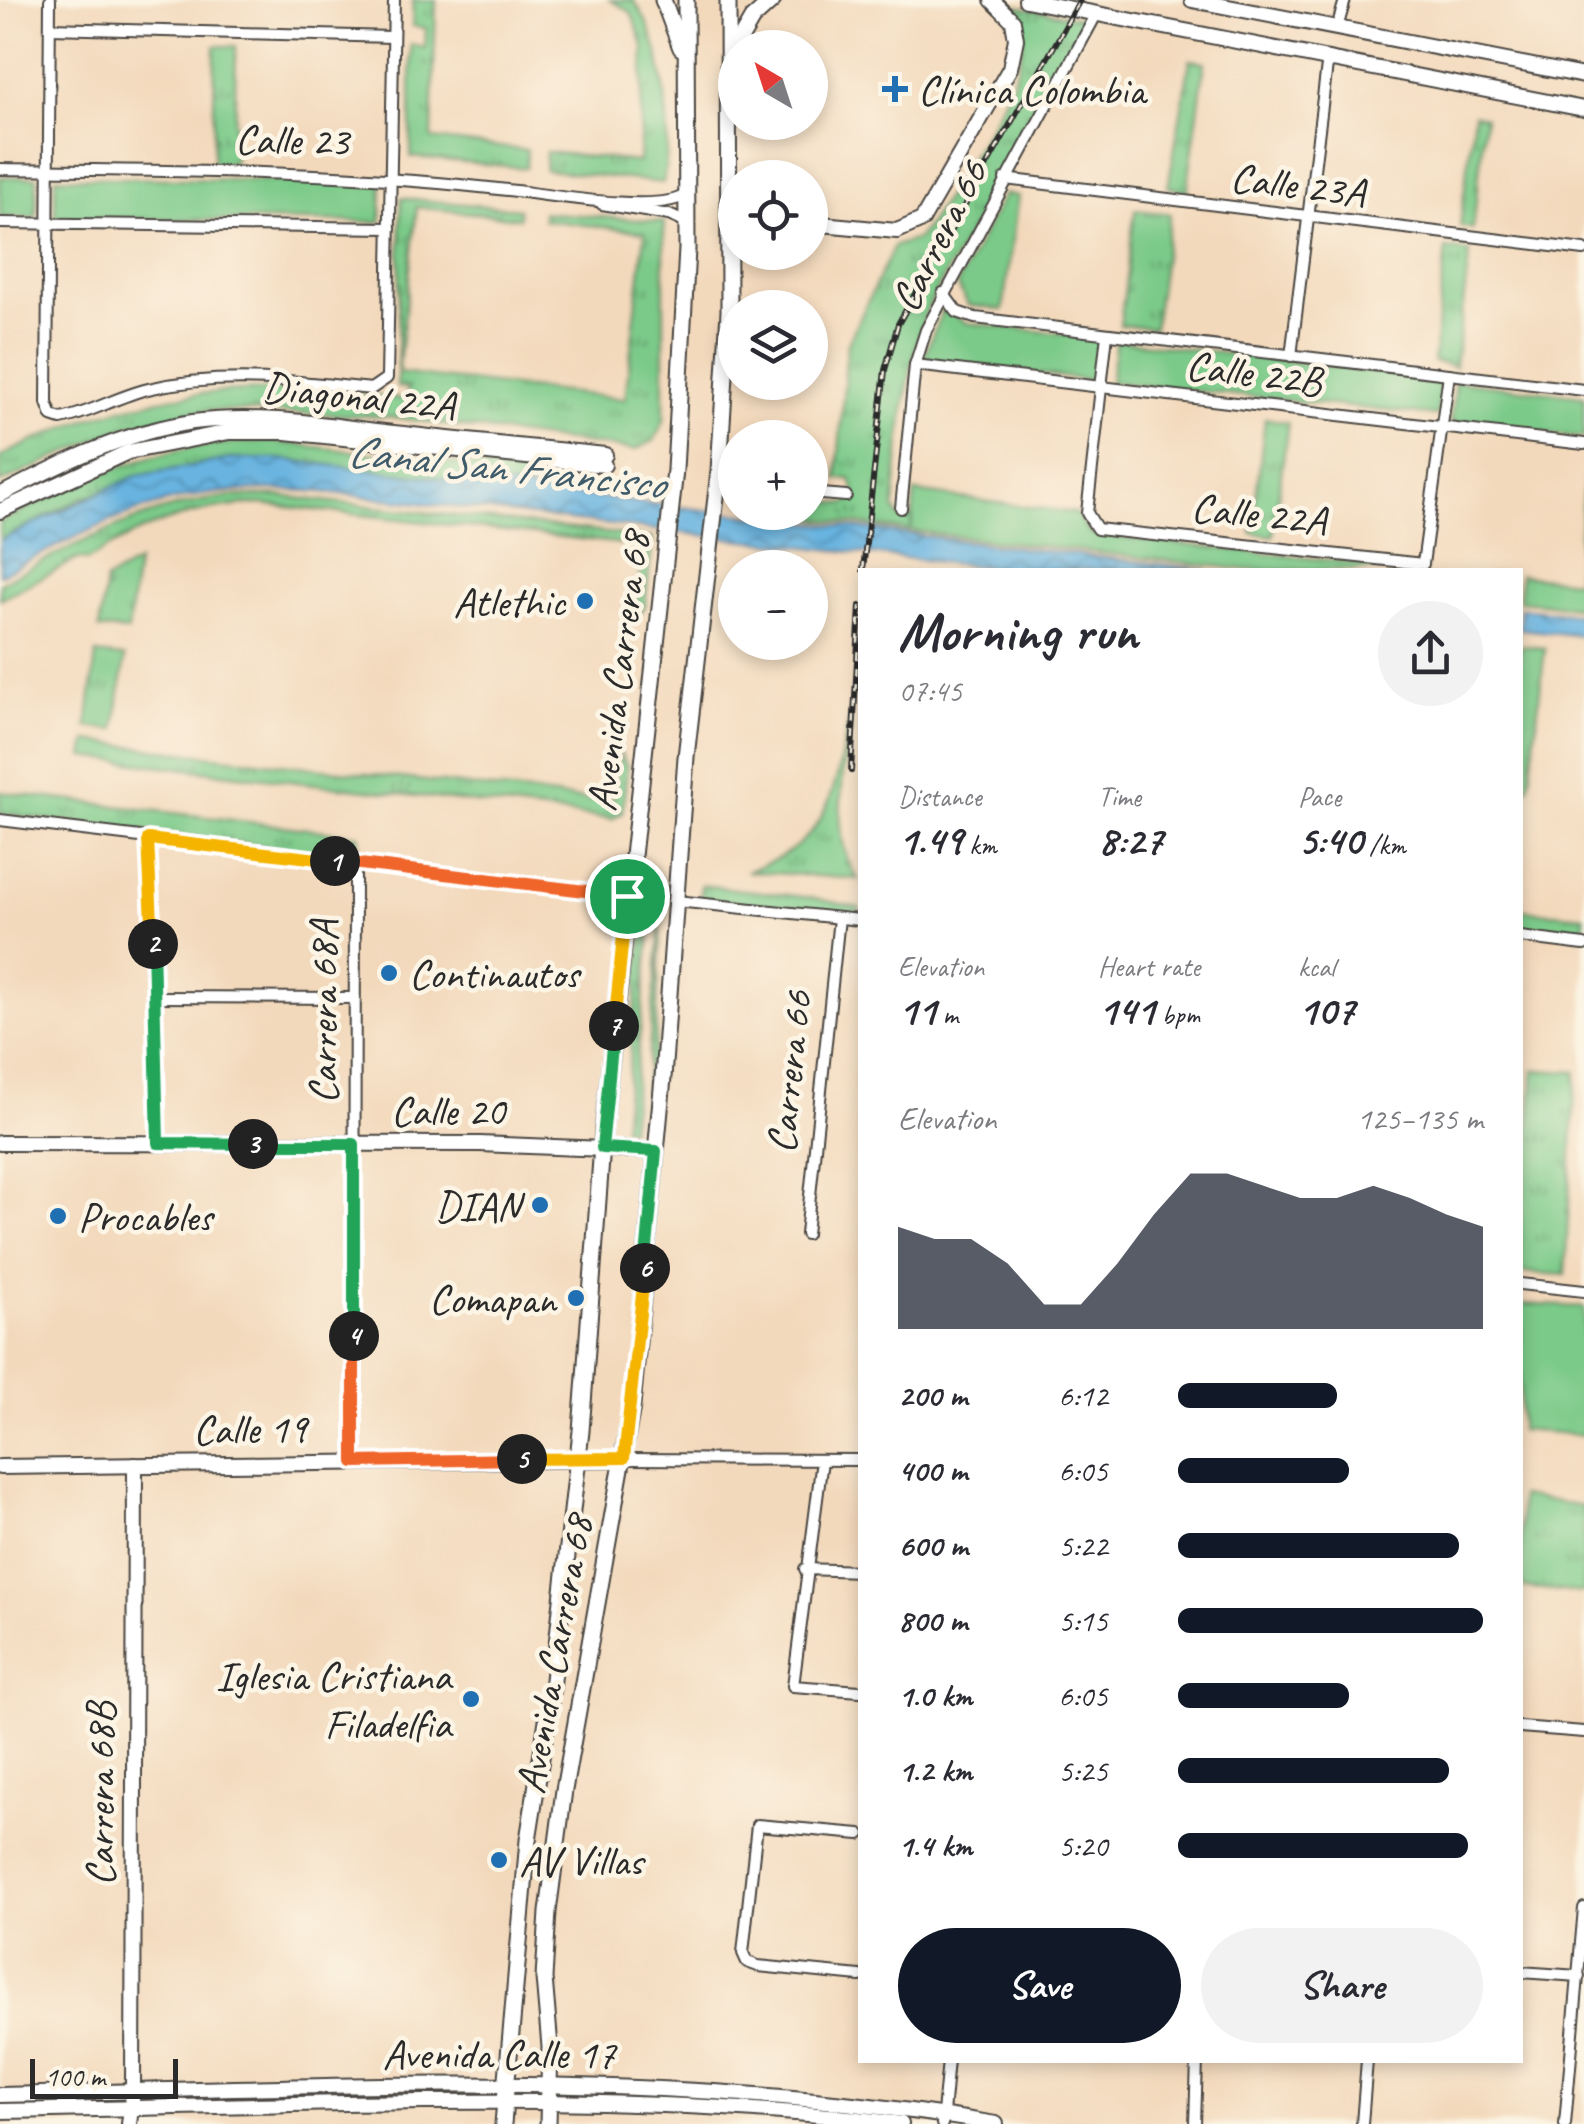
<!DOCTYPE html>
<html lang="en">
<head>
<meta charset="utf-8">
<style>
  :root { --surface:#fff; --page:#f2f2f3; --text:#2b2b33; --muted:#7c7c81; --accent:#111827 }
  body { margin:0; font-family:Caveat,sans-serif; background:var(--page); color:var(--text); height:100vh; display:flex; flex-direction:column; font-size:38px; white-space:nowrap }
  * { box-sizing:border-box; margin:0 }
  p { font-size:32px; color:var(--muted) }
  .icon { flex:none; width:55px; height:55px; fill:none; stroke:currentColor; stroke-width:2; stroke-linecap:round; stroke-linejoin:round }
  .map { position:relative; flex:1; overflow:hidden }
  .panel { position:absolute; left:858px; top:568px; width:665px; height:1495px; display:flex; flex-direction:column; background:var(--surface); border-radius:0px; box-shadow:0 5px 15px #0003 }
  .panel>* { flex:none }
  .needle { width:65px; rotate:321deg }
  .tools { position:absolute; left:718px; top:30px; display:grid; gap:20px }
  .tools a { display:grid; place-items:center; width:110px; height:110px; border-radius:50%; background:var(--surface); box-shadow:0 5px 15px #0003; font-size:50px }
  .scale { position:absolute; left:30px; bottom:25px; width:148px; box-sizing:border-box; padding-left:10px; border:5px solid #2b2b2b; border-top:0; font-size:28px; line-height:35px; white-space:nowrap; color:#2b2b2b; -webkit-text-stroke:8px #fcf5e5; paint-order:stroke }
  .pin { position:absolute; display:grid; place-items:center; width:85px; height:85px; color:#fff; margin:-42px; border:5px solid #fff; border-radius:50%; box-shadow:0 2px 10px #0007 }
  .km { position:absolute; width:50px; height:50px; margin:-25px; border-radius:50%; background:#222; color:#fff; font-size:28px; line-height:50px; text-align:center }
  .round { display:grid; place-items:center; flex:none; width:105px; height:105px; border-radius:52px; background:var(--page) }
  .summary { display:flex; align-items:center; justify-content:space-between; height:170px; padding:0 40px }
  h1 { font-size:55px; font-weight:700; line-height:75px }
  .stats { display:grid; grid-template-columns:repeat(3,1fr); gap:15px; height:170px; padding:10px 40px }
  .stats div { display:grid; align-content:center }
  .stats b { font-size:42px; font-weight:700 }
  .stats small { font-size:28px; font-weight:400 }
  .stats p { font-size:28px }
  .chart { height:280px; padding:20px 40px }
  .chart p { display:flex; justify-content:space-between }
  .chart svg { width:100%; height:180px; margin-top:10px; fill:var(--accent); opacity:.7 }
  .cta { display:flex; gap:20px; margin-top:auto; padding:20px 40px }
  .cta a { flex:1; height:115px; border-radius:60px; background:var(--accent); color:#fff; font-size:40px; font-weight:700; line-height:115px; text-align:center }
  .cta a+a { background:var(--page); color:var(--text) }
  ul { padding:0 40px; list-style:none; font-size:32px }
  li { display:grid; grid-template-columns:160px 120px 1fr; align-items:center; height:75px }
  li i { height:25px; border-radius:12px; background:var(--accent) }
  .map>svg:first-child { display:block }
  .grass { fill:url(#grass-tufts); stroke:#537a5a; stroke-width:2.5 }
  .green { fill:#7bca89; stroke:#537a5a; stroke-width:2.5 }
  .water { fill:url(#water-waves); stroke:#496f86; stroke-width:2.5 }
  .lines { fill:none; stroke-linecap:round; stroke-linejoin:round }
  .street-casing { stroke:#494541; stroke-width:14 }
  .secondary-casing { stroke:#494541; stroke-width:18 }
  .primary-casing { stroke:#494541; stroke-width:19 }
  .street { stroke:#fff; stroke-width:10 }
  .secondary { stroke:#fff; stroke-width:14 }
  .primary { stroke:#fff; stroke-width:15 }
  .rail-casing { stroke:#2b2b2b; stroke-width:6 }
  .rail { stroke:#fcf5e5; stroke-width:2.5; stroke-dasharray:8; stroke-linecap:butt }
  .split-1-casing { stroke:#fff; stroke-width:20 }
  .split-2-casing { stroke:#fff; stroke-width:20 }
  .split-3-casing { stroke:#fff; stroke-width:20 }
  .split-4-casing { stroke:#fff; stroke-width:20 }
  .split-5-casing { stroke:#fff; stroke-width:20 }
  .split-6-casing { stroke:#fff; stroke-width:20 }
  .split-7-casing { stroke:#fff; stroke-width:20 }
  .split-8-casing { stroke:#fff; stroke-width:20 }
  .split-1 { stroke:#f0652b; stroke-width:12 }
  .split-2 { stroke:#f5b400; stroke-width:12 }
  .split-3 { stroke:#22a559; stroke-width:12 }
  .split-4 { stroke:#22a559; stroke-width:12 }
  .split-5 { stroke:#f0652b; stroke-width:12 }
  .split-6 { stroke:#f5b400; stroke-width:12 }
  .split-7 { stroke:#22a559; stroke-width:12 }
  .split-8 { stroke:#f5b400; stroke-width:12 }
  .poi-dot { fill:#1f6fb2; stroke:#fcf5e5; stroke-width:4 }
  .labels { text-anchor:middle; stroke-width:9; stroke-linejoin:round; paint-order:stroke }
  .poi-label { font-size:42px; fill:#2b2b2b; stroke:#fcf5e5; text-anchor:start }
  .street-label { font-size:42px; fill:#2b2b2b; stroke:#fcf5e5 }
  .water-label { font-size:45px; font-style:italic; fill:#405b6a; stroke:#fcf5e5 }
</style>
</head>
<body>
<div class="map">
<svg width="1584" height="2124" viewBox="0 0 1584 2124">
  <defs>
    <pattern id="grass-tufts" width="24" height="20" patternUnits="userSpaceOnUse" patternTransform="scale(2.5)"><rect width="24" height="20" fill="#7bca89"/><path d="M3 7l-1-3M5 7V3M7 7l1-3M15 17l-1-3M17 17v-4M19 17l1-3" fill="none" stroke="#65a470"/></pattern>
    <pattern id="water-waves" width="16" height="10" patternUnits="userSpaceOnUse" patternTransform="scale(2.5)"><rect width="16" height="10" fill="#67b3e0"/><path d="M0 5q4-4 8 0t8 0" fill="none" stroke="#5592b6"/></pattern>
  </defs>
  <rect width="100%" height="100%" fill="#fcf5e5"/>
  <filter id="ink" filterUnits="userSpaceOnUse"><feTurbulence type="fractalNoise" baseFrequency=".01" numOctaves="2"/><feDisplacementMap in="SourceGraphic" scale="20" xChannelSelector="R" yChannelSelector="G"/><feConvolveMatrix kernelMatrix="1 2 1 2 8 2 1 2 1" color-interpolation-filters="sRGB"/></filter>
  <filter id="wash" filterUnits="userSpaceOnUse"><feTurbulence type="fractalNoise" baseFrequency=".0048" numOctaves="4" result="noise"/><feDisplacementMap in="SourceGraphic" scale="40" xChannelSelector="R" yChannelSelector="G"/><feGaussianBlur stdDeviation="2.25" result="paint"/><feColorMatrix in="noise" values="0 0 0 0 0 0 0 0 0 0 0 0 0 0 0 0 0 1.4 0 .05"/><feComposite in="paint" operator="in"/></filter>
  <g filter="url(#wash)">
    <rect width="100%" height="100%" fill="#f3d9bc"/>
    <g class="grass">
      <path d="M413,0H436L432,139L527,150L526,168L411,157V44L425,48L426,28L412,26Z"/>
      <path d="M610,0H633C666,41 673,132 663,183L545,170L546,152L639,162L644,48L631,12Z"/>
      <path d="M1010,5L1086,19L928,307C905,372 900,438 894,507L899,518L912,517L911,531L768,513L810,512V500L846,504L856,496L851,479H837L847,345L894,246L917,239L929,224C955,180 1015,97 1022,49C1025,33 1020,18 1010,5Z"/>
      <path d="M215,46H236L234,162L213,164Z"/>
      <path d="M1190,60L1205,62L1187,192L1168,187Z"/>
      <path d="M1474,114L1485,117L1473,229L1460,226Z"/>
      <path d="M401,198L519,209V218L417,207L398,373L625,399L645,232L543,220V212L664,222V421L654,441L635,450L390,417L208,410L127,426L0,483V457C151,381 244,384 407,399L408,388L397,387Z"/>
      <path d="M1135,210L1170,214L1154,328L1120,325Z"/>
      <path d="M1446,249L1470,252L1455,367L1433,361Z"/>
      <path d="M1265,418L1288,423L1273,536L1252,533Z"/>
      <path d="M267,441L530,472L527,489L279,459L84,497L0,540V522C99,473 153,443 267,441Z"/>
      <path d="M233,496H280L653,538L645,606L635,621L642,555L633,545L260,504C195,507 142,525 88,560L78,559L0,599V583C77,543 146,506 233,496Z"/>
      <path d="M137,563L128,631L99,629L106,580Z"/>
      <path d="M96,654L125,657L115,730L87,727Z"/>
      <path d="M850,716C846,765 827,837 858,879L746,871C831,846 834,791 850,716Z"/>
      <path d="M87,741L606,802L614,798L620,753L627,766L623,812L612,819L84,757Z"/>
      <path d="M0,792L359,835L358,857L0,814Z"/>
      <path d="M701,885L813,898L860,908V915L700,898Z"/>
      <path d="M645,905L653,906L630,1129L623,1128Z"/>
      <path d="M662,907L651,1127H642Z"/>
      <path d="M1520,910L1584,916V935L1520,928Z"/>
      <path d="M1534,1070L1576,1072L1565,1275L1520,1272V1219Z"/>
      <path d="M1520,1496L1584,1506V1593L1521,1587Z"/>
    </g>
    <g class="green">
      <path d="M0,177H37L36,217H0Z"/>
      <path d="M55,177L382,182L381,222L55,218Z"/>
      <path d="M1004,194L1018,196L1003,310L968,305L957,285Z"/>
      <path d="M943,309L967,323L1100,338L1094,381L923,359Z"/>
      <path d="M1116,340L1441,380L1437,416L1110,382Z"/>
      <path d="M1455,381L1584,396V438L1451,422Z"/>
      <path d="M1584,478V608L1520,601V575L1576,581Z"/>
      <path d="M915,492L1075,513L1090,533L1106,536L1419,570H1248L911,531Z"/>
      <path d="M1520,646L1545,648L1529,787L1520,786Z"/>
      <path d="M1520,1304L1584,1307V1435L1520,1430Z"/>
    </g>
    <g class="water">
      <path d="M229,459H279L1207,570H1010L323,492C178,482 125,511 0,575V540L135,476Z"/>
      <path d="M1520,608L1584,615V636L1520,629Z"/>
    </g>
  </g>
  <g filter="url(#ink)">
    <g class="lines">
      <g class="street-casing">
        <g id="street">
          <path d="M50,0L47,403L52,416L61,419C91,413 118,396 148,389C222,372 296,381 371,389L387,378L394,0"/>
          <path d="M50,28L392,37"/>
          <path d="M1337,28L1345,0"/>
          <path d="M0,169C172,171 345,170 516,191C548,195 666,215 687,193"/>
          <path d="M1005,179L1584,250"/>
          <path d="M602,204L669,215L687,223"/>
          <path d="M0,223L390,228"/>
          <path d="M943,293L957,312L975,318L1584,390"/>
          <path d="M1107,334L1087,513L1097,529L1423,564L1449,374"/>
          <path d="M1291,356L1328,57"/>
          <path d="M915,365L1584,444"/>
          <path d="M717,483L735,485"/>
          <path d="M810,493L846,496"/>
          <path d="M901,508L915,365L926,330L1097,13"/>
          <path d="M0,820L627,896"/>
          <path d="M148,839L158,1143"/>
          <path d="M676,901L860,920"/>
          <path d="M1520,937L1584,945"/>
          <path d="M155,997L354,998"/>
          <path d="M806,1234L839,918"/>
          <path d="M1520,1284L1584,1291"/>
          <path d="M624,1459L860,1460"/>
          <path d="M822,1460L793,1686L860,1691"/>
          <path d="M354,1462L355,863"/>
          <path d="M805,1569L860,1571"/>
          <path d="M1520,1727L1584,1732"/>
          <path d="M860,1834L757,1825L743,1953L747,1962L758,1966L860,1976"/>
          <path d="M1520,1972L1579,1976"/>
          <path d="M942,2124L948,2060"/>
          <path d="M1195,2124L1197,2060"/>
          <path d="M1362,2124L1367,2060"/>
          <path d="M1565,2124L1584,1908"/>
        </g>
      </g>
      <g class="secondary-casing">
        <g id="secondary">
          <path d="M1026,0L1584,109"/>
          <path d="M1192,0L1584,76"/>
          <path d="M810,223L897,231L922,220L1010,68L1016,39L1013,21L992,0"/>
          <path d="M0,495C61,463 124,432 193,422C256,414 314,423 376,431C452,440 529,447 605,455"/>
          <path d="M0,511L128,452L229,432H286L604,465"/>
          <path d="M0,1143L480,1144L656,1151"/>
          <path d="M0,1467L624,1459"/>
          <path d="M0,2095C331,2086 668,2067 996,2124"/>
          <path d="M0,2111C295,2106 609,2087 901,2124"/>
          <path d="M129,2124L133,2091L135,1465"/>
        </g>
      </g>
      <g class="primary-casing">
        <g id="primary">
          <path d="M663,0L681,48"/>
          <path d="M731,55L752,19L773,0"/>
          <path d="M503,2124L528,1840L552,1689L581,1431L603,1132L675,470L687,249L686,0"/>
          <path d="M548,2124L550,2047L544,1978L548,1912L564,1790L632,1406L663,1078L686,757L719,471L729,311L728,0"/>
        </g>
      </g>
      <use href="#street" class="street"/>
      <use href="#secondary" class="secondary"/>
      <use href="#primary" class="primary"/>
      <g class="rail-casing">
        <g id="rail">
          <path d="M863,570L885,370L898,324L1080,0"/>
          <path d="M851,771L860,606"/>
        </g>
      </g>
      <use href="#rail" class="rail"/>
    </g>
  </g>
  <g class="lines" filter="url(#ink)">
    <g class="split-1-casing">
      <path id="split-1" d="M335,861L627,896"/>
    </g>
    <g class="split-2-casing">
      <path id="split-2" d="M153,944L148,839L335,861"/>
    </g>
    <g class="split-3-casing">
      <path id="split-3" d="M153,944L158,1143L253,1144"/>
    </g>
    <g class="split-4-casing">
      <path id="split-4" d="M253,1144H354V1336"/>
    </g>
    <g class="split-5-casing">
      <path id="split-5" d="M354,1336V1462L522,1459"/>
    </g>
    <g class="split-6-casing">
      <path id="split-6" d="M522,1459L624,1458L645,1268"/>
    </g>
    <g class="split-7-casing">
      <path id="split-7" d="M614,1026L602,1148L656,1151L645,1268"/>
    </g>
    <g class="split-8-casing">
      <path id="split-8" d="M614,1026L627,896"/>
    </g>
    <use href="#split-1" class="split-1"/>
    <use href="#split-2" class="split-2"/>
    <use href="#split-3" class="split-3"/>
    <use href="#split-4" class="split-4"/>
    <use href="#split-5" class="split-5"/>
    <use href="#split-6" class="split-6"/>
    <use href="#split-7" class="split-7"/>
    <use href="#split-8" class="split-8"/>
  </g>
  <g class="poi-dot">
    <path d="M890 74h10v10h10v10h-10v10h-10v-10h-10v-10h10z"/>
    <circle cx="585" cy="601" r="10"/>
    <circle cx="389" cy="973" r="10"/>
    <circle cx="540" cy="1205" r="10"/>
    <circle cx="58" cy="1216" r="10"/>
    <circle cx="576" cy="1298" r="10"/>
    <circle cx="471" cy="1699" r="10"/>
    <circle cx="499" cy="1860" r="10"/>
  </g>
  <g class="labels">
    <g class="poi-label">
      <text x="918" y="104">Clínica Colombia</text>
      <text x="565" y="616" text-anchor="end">Atlethic</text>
      <text x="409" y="988">Continautos</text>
      <text x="520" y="1220" text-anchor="end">DIAN</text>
      <text x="78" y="1231">Procables</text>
      <text x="556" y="1313" text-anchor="end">Comapan</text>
      <text x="451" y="1690" text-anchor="end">Iglesia Cristiana<tspan x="451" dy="48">Filadelfia</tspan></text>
      <text x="519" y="1875">AV Villas</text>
    </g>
    <g class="street-label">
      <text transform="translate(292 139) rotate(1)" y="15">Calle 23</text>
      <text transform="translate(1298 184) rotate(7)" y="15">Calle 23A</text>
      <text transform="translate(938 235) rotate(-63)" y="15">Carrera 66</text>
      <text transform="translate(1254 372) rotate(7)" y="15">Calle 22B</text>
      <text transform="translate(359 395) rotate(6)" y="15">Diagonal 22A</text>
      <text transform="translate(1259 513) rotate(6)" y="15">Calle 22A</text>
      <text transform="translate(617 671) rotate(-83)" y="15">Avenida Carrera 68</text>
      <text transform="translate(322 1012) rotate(-90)" y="15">Carrera 68A</text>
      <text transform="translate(788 1072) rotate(-84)" y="15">Carrera 66</text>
      <text x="448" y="1125">Calle 20</text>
      <text transform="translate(250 1428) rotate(-1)" y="15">Calle 19</text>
      <text transform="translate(553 1654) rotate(-80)" y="15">Avenida Carrera 68</text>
      <text transform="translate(99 1794) rotate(-90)" y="15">Carrera 68B</text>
      <text x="499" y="2068">Avenida Calle 17</text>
    </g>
    <g class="water-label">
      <text transform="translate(506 466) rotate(6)" y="16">Canal San Francisco</text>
    </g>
  </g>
</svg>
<div class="tools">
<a><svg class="needle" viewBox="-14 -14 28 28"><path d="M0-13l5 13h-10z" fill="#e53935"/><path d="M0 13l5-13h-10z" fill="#7c7c81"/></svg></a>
<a><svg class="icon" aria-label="locate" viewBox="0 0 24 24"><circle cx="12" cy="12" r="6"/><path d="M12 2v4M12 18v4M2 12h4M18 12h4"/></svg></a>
<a><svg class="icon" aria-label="layers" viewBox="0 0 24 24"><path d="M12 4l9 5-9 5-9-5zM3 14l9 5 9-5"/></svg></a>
<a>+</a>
<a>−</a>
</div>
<div class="scale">100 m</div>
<div class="pin" style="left:627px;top:896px;background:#1e9e55"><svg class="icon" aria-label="arrive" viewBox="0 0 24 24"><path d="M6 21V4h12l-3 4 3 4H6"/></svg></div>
<b class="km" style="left:335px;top:861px">1</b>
<b class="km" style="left:153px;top:944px">2</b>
<b class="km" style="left:253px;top:1144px">3</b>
<b class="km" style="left:354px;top:1336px">4</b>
<b class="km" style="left:522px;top:1459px">5</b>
<b class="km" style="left:645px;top:1268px">6</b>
<b class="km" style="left:614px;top:1026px">7</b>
<section class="panel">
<div class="summary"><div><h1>Morning run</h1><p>07:45</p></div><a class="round"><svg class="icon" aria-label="share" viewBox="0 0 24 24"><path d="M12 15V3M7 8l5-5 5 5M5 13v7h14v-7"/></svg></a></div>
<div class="stats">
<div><p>Distance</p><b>1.49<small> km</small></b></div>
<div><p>Time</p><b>8:27</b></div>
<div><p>Pace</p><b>5:40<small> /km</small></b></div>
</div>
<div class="stats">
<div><p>Elevation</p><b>11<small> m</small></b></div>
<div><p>Heart rate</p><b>141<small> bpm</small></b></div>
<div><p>kcal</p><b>107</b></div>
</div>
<div class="chart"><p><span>Elevation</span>125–135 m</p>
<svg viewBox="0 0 160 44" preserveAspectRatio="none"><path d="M0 44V19L10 22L20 22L30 28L40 38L50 38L60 28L70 16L80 6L90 6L100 9L110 12L120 12L130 9L140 12L150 16L160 19V44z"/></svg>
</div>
<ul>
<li><b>200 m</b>6:12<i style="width:52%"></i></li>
<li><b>400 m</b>6:05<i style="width:56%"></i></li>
<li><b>600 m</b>5:22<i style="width:92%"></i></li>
<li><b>800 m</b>5:15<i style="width:100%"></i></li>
<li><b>1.0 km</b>6:05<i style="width:56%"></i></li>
<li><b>1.2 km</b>5:25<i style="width:89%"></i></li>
<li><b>1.4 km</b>5:20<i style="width:95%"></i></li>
</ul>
<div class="cta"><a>Save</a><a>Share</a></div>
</section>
</div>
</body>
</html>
